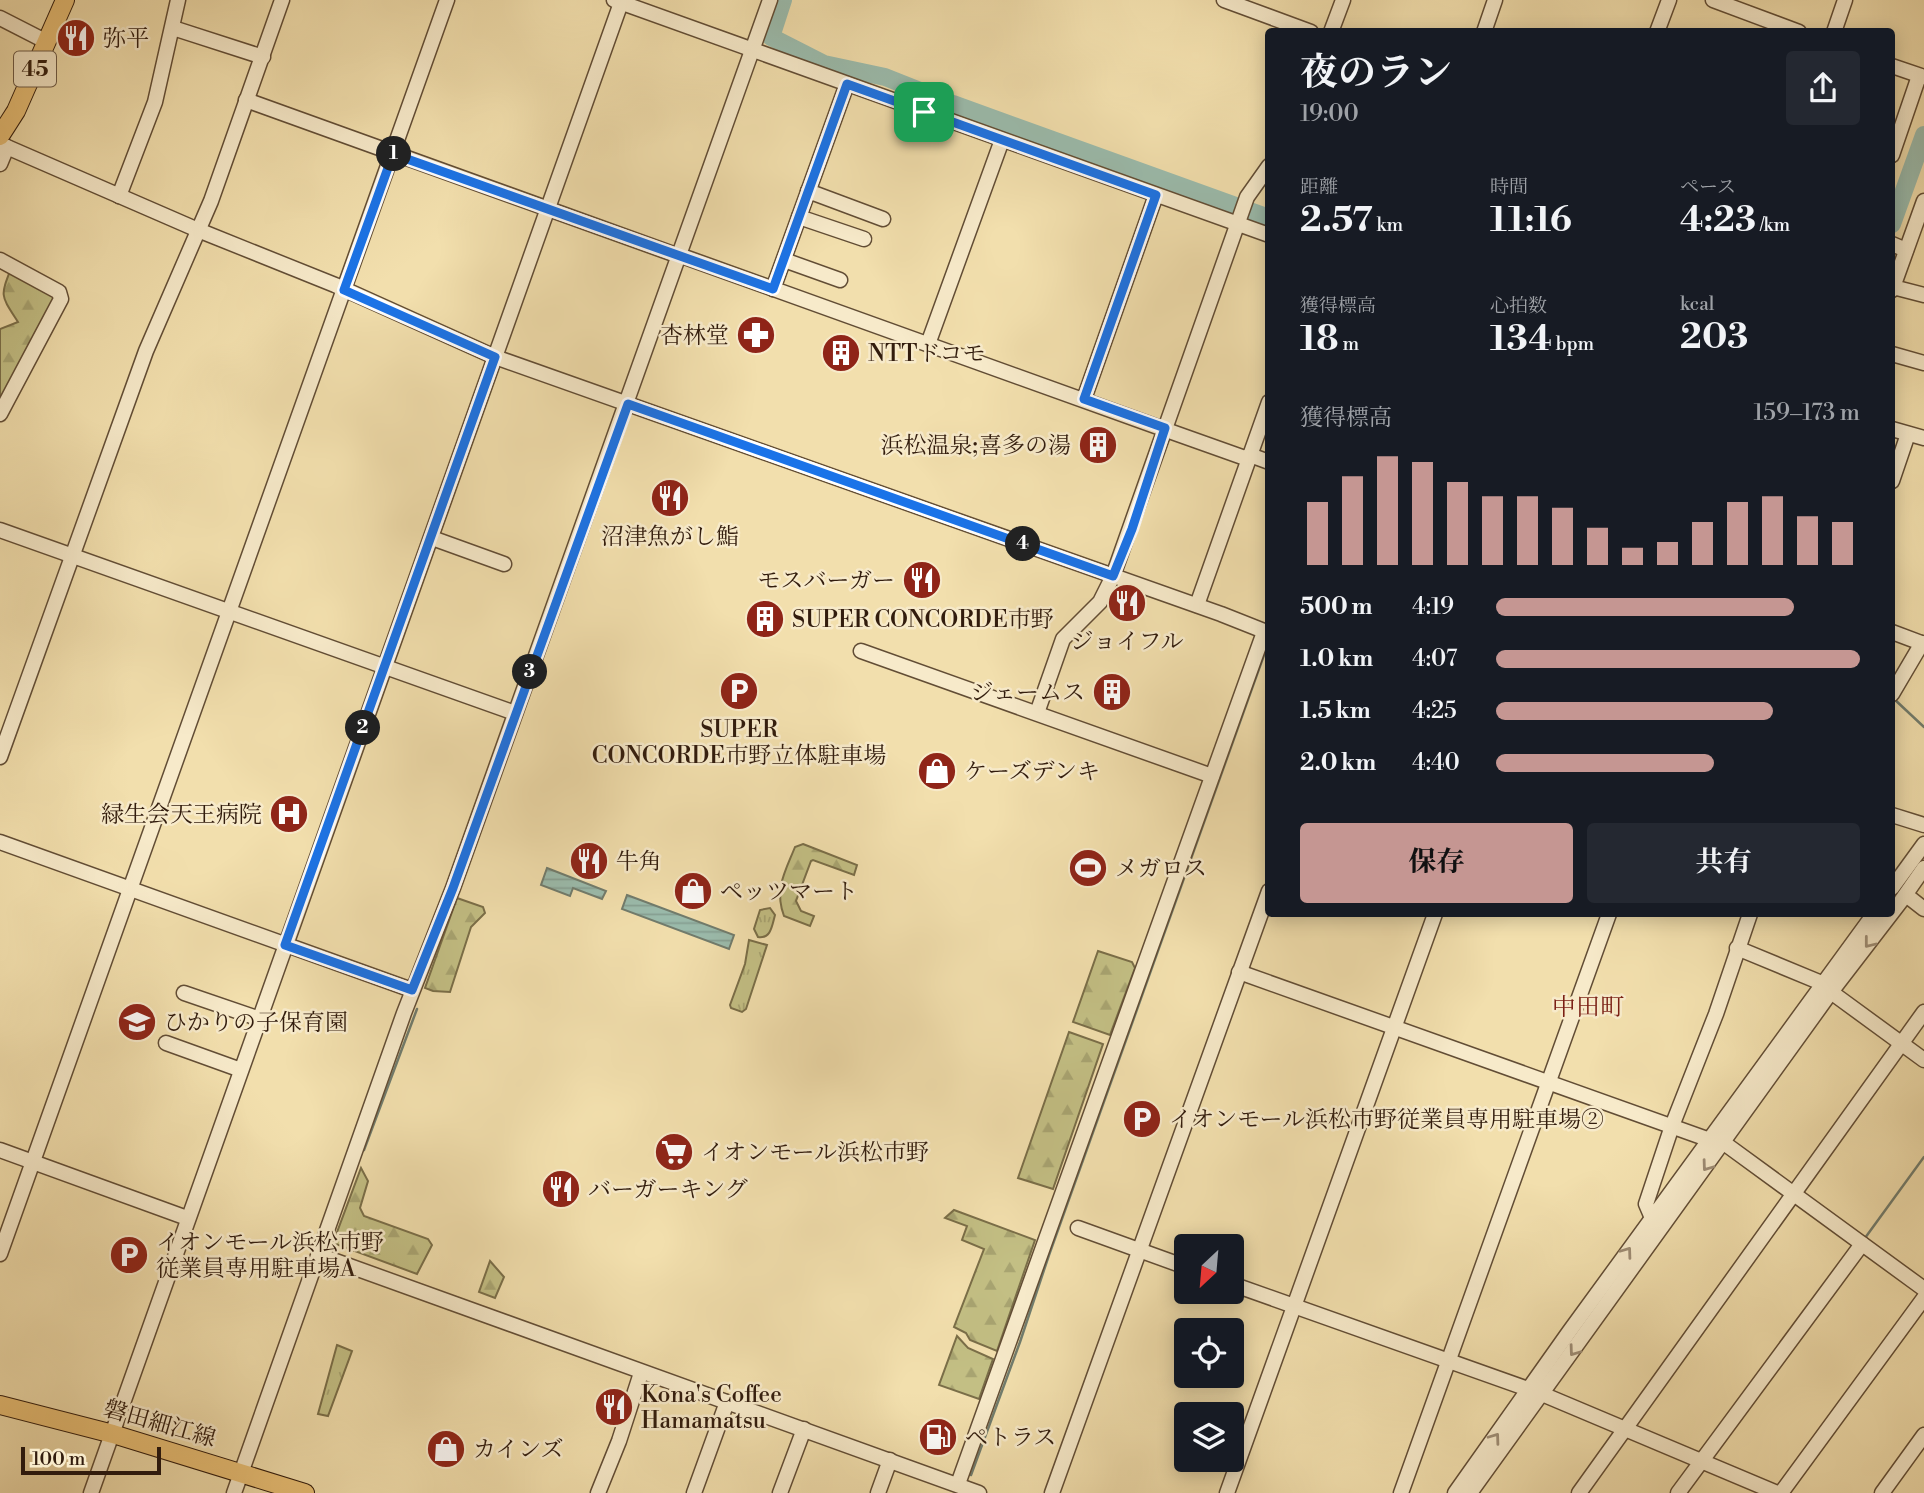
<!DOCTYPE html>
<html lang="ja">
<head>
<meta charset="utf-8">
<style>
  :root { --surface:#171b24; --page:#242831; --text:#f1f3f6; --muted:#9ea1a6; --accent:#c59692 }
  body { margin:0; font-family:"Libre Bodoni","Noto Serif JP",serif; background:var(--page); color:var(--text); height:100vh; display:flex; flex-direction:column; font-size:26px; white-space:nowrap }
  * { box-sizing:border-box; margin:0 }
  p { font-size:23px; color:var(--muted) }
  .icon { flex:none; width:38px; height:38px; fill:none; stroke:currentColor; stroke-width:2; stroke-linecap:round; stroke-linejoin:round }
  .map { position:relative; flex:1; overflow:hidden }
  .sheet { position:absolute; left:1265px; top:28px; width:630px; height:889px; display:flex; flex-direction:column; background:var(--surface); border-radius:7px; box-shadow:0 4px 18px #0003 }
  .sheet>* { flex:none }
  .needle { width:46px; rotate:206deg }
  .controls { position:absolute; left:1174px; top:1234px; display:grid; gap:14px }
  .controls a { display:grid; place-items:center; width:70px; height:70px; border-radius:7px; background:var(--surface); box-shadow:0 4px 18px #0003; font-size:35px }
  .scale { position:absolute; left:21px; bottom:18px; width:140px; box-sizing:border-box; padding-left:7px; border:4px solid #321c0d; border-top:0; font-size:19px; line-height:24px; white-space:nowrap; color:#321c0d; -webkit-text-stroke:5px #f7eaca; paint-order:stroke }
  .pin { position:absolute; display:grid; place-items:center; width:60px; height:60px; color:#fff; margin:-30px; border-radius:14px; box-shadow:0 4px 10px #0006 }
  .km { position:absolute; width:35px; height:35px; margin:-18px; border-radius:50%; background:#222; color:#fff; font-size:19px; line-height:35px; text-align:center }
  .round { display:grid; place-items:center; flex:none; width:74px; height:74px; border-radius:7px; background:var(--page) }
  .headline { display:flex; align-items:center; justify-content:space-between; height:119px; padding:0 35px }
  h1 { font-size:38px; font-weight:700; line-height:52px }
  .stats { display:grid; grid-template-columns:repeat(3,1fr); gap:10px; height:119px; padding:7px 35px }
  .stats div { display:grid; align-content:center }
  .stats b { font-size:35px; font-weight:700 }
  .stats small { font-size:19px; font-weight:400 }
  .stats p { font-size:19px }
  .chart { height:196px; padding:14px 35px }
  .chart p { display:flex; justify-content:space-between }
  .chart svg { width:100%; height:126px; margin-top:7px; stroke:var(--accent); stroke-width:6 }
  .action { display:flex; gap:14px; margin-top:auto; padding:14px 35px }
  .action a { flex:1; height:80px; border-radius:7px; background:var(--accent); color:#111; font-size:28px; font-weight:700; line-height:80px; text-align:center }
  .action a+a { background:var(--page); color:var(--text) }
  ul { padding:0 35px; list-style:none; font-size:23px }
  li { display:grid; grid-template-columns:112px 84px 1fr; align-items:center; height:52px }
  li i { height:18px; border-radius:9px; background:var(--accent) }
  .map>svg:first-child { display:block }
  .grass { fill:url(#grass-tufts); stroke:#7a6e48; stroke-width:2 }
  .forest { fill:url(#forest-firs); stroke:#7a6e48; stroke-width:2 }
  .water { fill:url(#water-rules); stroke:#717c6d; stroke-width:2 }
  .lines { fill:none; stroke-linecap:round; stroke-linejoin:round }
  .stream { stroke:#717c6d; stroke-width:2.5 }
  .river { stroke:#9bbcad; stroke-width:18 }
  .minor-casing { stroke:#624d35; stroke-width:17 }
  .major-casing { stroke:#321c0d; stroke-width:20 }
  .minor { stroke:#f7eaca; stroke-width:14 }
  .major { stroke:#e9c076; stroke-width:18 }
  .oneway { stroke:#9e8d75 }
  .route-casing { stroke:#fff; stroke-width:14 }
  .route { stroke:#1a73e8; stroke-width:9 }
  .labels { text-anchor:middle; stroke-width:5; stroke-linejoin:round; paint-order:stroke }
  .shield { fill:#f7eaca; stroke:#6d5a46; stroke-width:2 }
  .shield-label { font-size:21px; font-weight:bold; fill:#321c0d }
  .poi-label { font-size:23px; fill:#321c0d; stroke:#f7eaca; text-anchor:start }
  .street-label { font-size:23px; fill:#321c0d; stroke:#f7eaca }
  .neighbourhood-label { font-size:24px; fill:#7a1f14; stroke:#f7eaca }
</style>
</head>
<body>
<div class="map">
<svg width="1924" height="1493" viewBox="0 0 1924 1493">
  <defs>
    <pattern id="grass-tufts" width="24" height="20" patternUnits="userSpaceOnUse" patternTransform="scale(1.75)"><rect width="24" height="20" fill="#c3bf84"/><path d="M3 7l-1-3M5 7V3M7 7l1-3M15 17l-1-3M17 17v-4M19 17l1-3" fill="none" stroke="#a8a471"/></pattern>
    <pattern id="forest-firs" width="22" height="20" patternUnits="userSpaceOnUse" patternTransform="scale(1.75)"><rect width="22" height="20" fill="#c3bf84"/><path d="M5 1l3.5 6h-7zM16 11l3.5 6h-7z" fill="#a8a471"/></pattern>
    <pattern id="water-rules" width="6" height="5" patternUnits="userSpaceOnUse" patternTransform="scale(1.75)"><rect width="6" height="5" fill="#9bbcad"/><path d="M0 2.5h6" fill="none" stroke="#86a194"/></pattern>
  </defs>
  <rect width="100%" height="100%" fill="#f2dfad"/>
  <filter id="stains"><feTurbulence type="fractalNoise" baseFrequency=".00286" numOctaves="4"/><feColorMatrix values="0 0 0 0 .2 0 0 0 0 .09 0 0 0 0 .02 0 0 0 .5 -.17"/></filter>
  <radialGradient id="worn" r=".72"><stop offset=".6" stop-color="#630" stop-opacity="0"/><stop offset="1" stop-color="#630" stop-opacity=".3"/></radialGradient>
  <g class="grass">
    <path d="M770,908L775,915C772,926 771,939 758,937L754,929L760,910Z"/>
    <path d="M749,940L767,945L746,1009L742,1012L731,1008L730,1005L745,964Z"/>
    <path d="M337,1345L352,1351L328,1416L318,1414Z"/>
  </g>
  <g class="forest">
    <path d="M12,266L60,302L0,413V329L18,322C0,294 0,297 12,266Z"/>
    <path d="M803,844L857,865L854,875L813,860L811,861L796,901L801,911L814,916L810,926L784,916C774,889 785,872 795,847Z"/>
    <path d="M457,898L483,907L485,913L471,927L450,992L433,991L425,988Z"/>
    <path d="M1098,951L1132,962L1135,968L1110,1035L1073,1022Z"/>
    <path d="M1069,1032L1103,1044L1053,1189L1018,1178Z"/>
    <path d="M361,1168L368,1181L360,1208L364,1216L428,1239L432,1245L417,1274L333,1243Z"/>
    <path d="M954,1210L1035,1240L997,1351L970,1340L966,1333L954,1327L984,1249L962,1240L967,1226L945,1218Z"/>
    <path d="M490,1261L504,1277L495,1298L479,1292Z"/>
    <path d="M957,1336L968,1348L993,1359L979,1399L939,1385Z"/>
  </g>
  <g class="water">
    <path d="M547,868L606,891L602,899L573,888L570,896L541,885Z"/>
    <path d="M627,895L734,935L729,949L622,909Z"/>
  </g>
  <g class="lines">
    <g class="stream">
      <path d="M1893,698L1924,727"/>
      <path d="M364,1150L417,1009"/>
      <path d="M1865,1238L1924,1157"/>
      <path d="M971,1475L1020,1342L1049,1255L1269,641"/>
    </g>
    <g class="river">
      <path d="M783,0L771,37L824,64L885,77L953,104L1269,218"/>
      <path d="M1892,224L1924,135"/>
    </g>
    <g class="minor-casing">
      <g id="minor">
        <path d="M614,0L1269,235"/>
        <path d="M1224,0L1311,32"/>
        <path d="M1713,0L1799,32"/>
        <path d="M0,18L47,42"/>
        <path d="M173,28L263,57"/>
        <path d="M1331,32L1343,0"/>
        <path d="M1484,32L1495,0"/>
        <path d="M1657,32L1669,0"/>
        <path d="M1834,32L1845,0"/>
        <path d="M1892,66L1924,77"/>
        <path d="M246,100L679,256"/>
        <path d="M0,144L198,230L335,285L495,357L1221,614L1269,633"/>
        <path d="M1892,155L1919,76"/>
        <path d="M0,164L7,147"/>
        <path d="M808,191L883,219"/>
        <path d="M119,196L155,102L178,0"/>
        <path d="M799,217L864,239"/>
        <path d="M1892,244L1906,250"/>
        <path d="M679,255L1169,431L1245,458L1250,455L1269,462"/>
        <path d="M0,260L59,292L61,299L0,414"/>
        <path d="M784,260L840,280"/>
        <path d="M1893,287L1924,295"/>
        <path d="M773,289L847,84"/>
        <path d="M1892,290L1924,201"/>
        <path d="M928,344L1002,140"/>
        <path d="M1892,354L1924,363"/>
        <path d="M1084,399L1156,195"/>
        <path d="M1892,429L1924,438"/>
        <path d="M1892,481L1908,434"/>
        <path d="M0,530L515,713"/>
        <path d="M432,538L504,564"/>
        <path d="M1197,605L1269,402"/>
        <path d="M1892,632L1924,644"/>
        <path d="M861,651L1212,776"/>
        <path d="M1892,694L1922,643"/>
        <path d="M1037,713L1063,639L1100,602L1113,576L1247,197L1269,166"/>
        <path d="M0,757L146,351L211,201L282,0"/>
        <path d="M1892,815L1924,825"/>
        <path d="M0,842L412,990"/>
        <path d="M1892,888L1924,844"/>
        <path d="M1906,895L1924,909"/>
        <path d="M1737,948L1824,984"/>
        <path d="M1239,972L1710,1140"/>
        <path d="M1831,992L1924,1060"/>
        <path d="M184,993L260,1019"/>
        <path d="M166,1043L241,1070"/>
        <path d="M1724,1143L1924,1289"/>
        <path d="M0,1150L187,1218"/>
        <path d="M1652,1218L1646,1204L1672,1126L1716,1014L1750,914"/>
        <path d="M1078,1228L1186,1267"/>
        <path d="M0,1254L447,0"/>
        <path d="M319,1255L979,1493"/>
        <path d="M1232,1284L1542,1394L1777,1493"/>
        <path d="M958,1484L1264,632"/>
        <path d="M91,1493L622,0"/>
        <path d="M234,1493L404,1013L453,888L770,0"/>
        <path d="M598,1493L619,1441L641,1373"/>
        <path d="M694,1493L727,1402"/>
        <path d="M780,1493L804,1429"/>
        <path d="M878,1493L890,1460"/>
        <path d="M1052,1493L1269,891"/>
        <path d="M1227,1493L1435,914"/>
        <path d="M1401,1493L1609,914"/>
        <path d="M1455,1493L1569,1332L1874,914"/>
        <path d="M1470,1493L1831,992L1901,901L1924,868"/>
        <path d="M1579,1493L1924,1012"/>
        <path d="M1678,1493L1862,1244"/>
        <path d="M1781,1493L1924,1298"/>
        <path d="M1882,1493L1924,1435"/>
      </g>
    </g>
    <g class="major-casing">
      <g id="major">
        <path d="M0,136L16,111L65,0"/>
        <path d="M0,1405L113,1434L305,1493"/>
      </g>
    </g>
    <use href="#minor" class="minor"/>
    <use href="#major" class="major"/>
  </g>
  <defs><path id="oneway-chevron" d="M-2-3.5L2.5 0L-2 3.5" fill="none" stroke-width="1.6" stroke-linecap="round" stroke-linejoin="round" transform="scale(1.75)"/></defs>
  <g class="oneway">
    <use href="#oneway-chevron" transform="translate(1869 943) rotate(128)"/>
    <use href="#oneway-chevron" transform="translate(1707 1166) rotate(126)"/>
    <use href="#oneway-chevron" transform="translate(1627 1252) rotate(-54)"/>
    <use href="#oneway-chevron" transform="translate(1574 1351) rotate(126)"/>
    <use href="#oneway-chevron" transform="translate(1495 1438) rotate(-54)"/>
  </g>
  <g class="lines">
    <g class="route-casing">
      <path id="route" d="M847,84L1156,195L1084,399L1165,428L1132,529L1113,576L628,404L453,888L412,990L285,945L495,357L344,290L393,154L773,289Z"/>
    </g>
    <use href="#route" class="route"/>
  </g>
  <defs>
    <g id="restaurant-disc" transform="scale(2.0125)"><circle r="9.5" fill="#8f2418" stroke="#f7eaca"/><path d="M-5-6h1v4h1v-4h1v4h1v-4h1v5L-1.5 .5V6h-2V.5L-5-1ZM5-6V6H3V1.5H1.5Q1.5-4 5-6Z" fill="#fff"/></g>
    <g id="pharmacy-disc" transform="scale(2.0125)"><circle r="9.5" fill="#8f2418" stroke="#f7eaca"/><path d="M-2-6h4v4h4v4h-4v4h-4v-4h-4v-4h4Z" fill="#fff"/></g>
    <g id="building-disc" transform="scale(2.0125)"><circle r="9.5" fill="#8f2418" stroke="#f7eaca"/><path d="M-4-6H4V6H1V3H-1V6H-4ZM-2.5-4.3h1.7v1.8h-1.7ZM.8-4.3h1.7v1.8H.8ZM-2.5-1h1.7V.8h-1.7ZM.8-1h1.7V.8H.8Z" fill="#fff"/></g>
    <g id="parking-disc" transform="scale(2.0125)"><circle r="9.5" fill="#8f2418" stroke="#f7eaca"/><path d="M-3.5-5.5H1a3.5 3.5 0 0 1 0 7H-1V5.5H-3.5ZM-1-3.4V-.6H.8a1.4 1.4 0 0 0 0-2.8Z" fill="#fff"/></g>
    <g id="shop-disc" transform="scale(2.0125)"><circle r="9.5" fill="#8f2418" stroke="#f7eaca"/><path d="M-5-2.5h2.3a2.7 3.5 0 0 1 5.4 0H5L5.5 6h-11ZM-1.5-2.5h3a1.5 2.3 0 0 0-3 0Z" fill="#fff"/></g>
    <g id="hospital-disc" transform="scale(2.0125)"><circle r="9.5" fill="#8f2418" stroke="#f7eaca"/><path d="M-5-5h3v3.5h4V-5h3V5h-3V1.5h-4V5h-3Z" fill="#fff"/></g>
    <g id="stadium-disc" transform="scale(2.0125)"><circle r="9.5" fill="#8f2418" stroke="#f7eaca"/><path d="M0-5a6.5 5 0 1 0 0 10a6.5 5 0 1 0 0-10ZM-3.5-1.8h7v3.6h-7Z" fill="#fff"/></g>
    <g id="school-disc" transform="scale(2.0125)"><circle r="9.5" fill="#8f2418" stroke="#f7eaca"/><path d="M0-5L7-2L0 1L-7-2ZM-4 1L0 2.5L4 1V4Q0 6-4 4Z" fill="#fff"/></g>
    <g id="supermarket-disc" transform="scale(2.0125)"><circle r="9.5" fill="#8f2418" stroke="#f7eaca"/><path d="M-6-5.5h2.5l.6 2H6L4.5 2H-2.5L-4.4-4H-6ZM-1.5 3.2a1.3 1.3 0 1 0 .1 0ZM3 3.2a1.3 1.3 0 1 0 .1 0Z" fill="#fff"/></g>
    <g id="fuel-disc" transform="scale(2.0125)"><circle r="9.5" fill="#8f2418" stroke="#f7eaca"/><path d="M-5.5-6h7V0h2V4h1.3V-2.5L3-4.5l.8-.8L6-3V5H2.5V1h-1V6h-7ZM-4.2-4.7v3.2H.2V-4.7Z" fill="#fff"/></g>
  </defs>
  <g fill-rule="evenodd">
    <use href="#restaurant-disc" x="76" y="38"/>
    <use href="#pharmacy-disc" x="756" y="335"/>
    <use href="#building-disc" x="841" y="353"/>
    <use href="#building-disc" x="1098" y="445"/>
    <use href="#restaurant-disc" x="670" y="498"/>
    <use href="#restaurant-disc" x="922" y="580"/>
    <use href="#restaurant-disc" x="1127" y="603"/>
    <use href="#building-disc" x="765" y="619"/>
    <use href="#parking-disc" x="739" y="691"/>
    <use href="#building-disc" x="1112" y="692"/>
    <use href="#shop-disc" x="937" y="771"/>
    <use href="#hospital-disc" x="289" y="814"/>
    <use href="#restaurant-disc" x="589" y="861"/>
    <use href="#stadium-disc" x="1088" y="868"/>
    <use href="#shop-disc" x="693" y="891"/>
    <use href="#school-disc" x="137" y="1022"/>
    <use href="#parking-disc" x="1142" y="1119"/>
    <use href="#supermarket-disc" x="674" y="1152"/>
    <use href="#restaurant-disc" x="561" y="1189"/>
    <use href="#parking-disc" x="129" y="1255"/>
    <use href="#restaurant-disc" x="614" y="1407"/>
    <use href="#fuel-disc" x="938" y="1437"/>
    <use href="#shop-disc" x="446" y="1449"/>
  </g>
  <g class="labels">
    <rect class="shield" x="14" y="51.5" width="42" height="35" rx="5"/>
    <g class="shield-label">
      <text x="35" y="76">45</text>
    </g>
    <g class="poi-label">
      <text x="103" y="46">弥平</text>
      <text x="729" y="343" text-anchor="end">杏林堂</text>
      <text x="868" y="361">NTTドコモ</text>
      <text x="1071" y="453" text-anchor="end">浜松温泉;喜多の湯</text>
      <text x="670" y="544" text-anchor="middle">沼津魚がし鮨</text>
      <text x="895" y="588" text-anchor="end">モスバーガー</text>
      <text x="792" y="627">SUPER CONCORDE市野</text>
      <text x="1127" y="649" text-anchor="middle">ジョイフル</text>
      <text x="1085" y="700" text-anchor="end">ジェームス</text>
      <text x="739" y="737" text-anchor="middle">SUPER<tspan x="739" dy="26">CONCORDE市野立体駐車場</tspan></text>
      <text x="964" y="779">ケーズデンキ</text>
      <text x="262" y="822" text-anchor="end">緑生会天王病院</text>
      <text x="616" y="869">牛角</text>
      <text x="1115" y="876">メガロス</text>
      <text x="720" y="899">ペッツマート</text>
      <text x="164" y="1030">ひかりの子保育園</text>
      <text x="1169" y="1127">イオンモール浜松市野従業員専用駐車場②</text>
      <text x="701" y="1160">イオンモール浜松市野</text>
      <text x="588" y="1197">バーガーキング</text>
      <text x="156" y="1250">イオンモール浜松市野<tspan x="156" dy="26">従業員専用駐車場A</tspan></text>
      <text x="641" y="1402">Kona's Coffee<tspan x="641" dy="26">Hamamatsu</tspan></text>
      <text x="965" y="1445">ペトラス</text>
      <text x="473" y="1457">カインズ</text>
    </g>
    <g class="street-label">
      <text transform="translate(160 1423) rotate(16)" y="8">磐田細江線</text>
    </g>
    <g class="neighbourhood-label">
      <text x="1588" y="1015">中田町</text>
    </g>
  </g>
  <rect width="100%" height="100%" filter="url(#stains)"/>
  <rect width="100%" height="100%" fill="url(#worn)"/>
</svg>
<div class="controls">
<a><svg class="needle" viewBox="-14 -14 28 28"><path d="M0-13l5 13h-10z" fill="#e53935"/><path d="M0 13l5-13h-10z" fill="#9ea1a6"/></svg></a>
<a><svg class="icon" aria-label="locate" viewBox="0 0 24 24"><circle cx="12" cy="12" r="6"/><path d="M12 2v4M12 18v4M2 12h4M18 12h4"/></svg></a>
<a><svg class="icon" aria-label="layers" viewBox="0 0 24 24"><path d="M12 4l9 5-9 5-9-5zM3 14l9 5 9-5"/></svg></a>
</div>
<div class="scale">100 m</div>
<div class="pin" style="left:924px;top:112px;background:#1e9e55"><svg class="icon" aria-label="arrive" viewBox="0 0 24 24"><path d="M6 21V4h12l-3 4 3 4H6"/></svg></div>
<b class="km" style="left:394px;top:154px">1</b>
<b class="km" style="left:363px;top:728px">2</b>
<b class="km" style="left:530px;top:672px">3</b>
<b class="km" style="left:1023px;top:544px">4</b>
<section class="sheet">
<div class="headline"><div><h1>夜のラン</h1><p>19:00</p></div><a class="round"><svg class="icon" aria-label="share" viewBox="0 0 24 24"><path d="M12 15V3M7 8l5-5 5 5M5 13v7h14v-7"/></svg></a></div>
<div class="stats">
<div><p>距離</p><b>2.57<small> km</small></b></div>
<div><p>時間</p><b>11:16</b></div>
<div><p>ペース</p><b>4:23<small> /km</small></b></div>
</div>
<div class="stats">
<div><p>獲得標高</p><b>18<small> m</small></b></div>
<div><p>心拍数</p><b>134<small> bpm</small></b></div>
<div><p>kcal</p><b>203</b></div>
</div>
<div class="chart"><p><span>獲得標高</span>159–173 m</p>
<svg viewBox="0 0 160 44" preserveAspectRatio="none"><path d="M5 44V22M15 44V13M25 44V6M35 44V8M45 44V15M55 44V20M65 44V20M75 44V24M85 44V31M95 44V38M105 44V36M115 44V29M125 44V22M135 44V20M145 44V27M155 44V29"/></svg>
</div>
<ul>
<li><b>500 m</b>4:19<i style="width:82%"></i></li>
<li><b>1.0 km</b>4:07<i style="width:100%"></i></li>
<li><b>1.5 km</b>4:25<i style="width:76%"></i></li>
<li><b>2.0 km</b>4:40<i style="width:60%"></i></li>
</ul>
<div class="action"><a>保存</a><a>共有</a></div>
</section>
</div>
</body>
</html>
